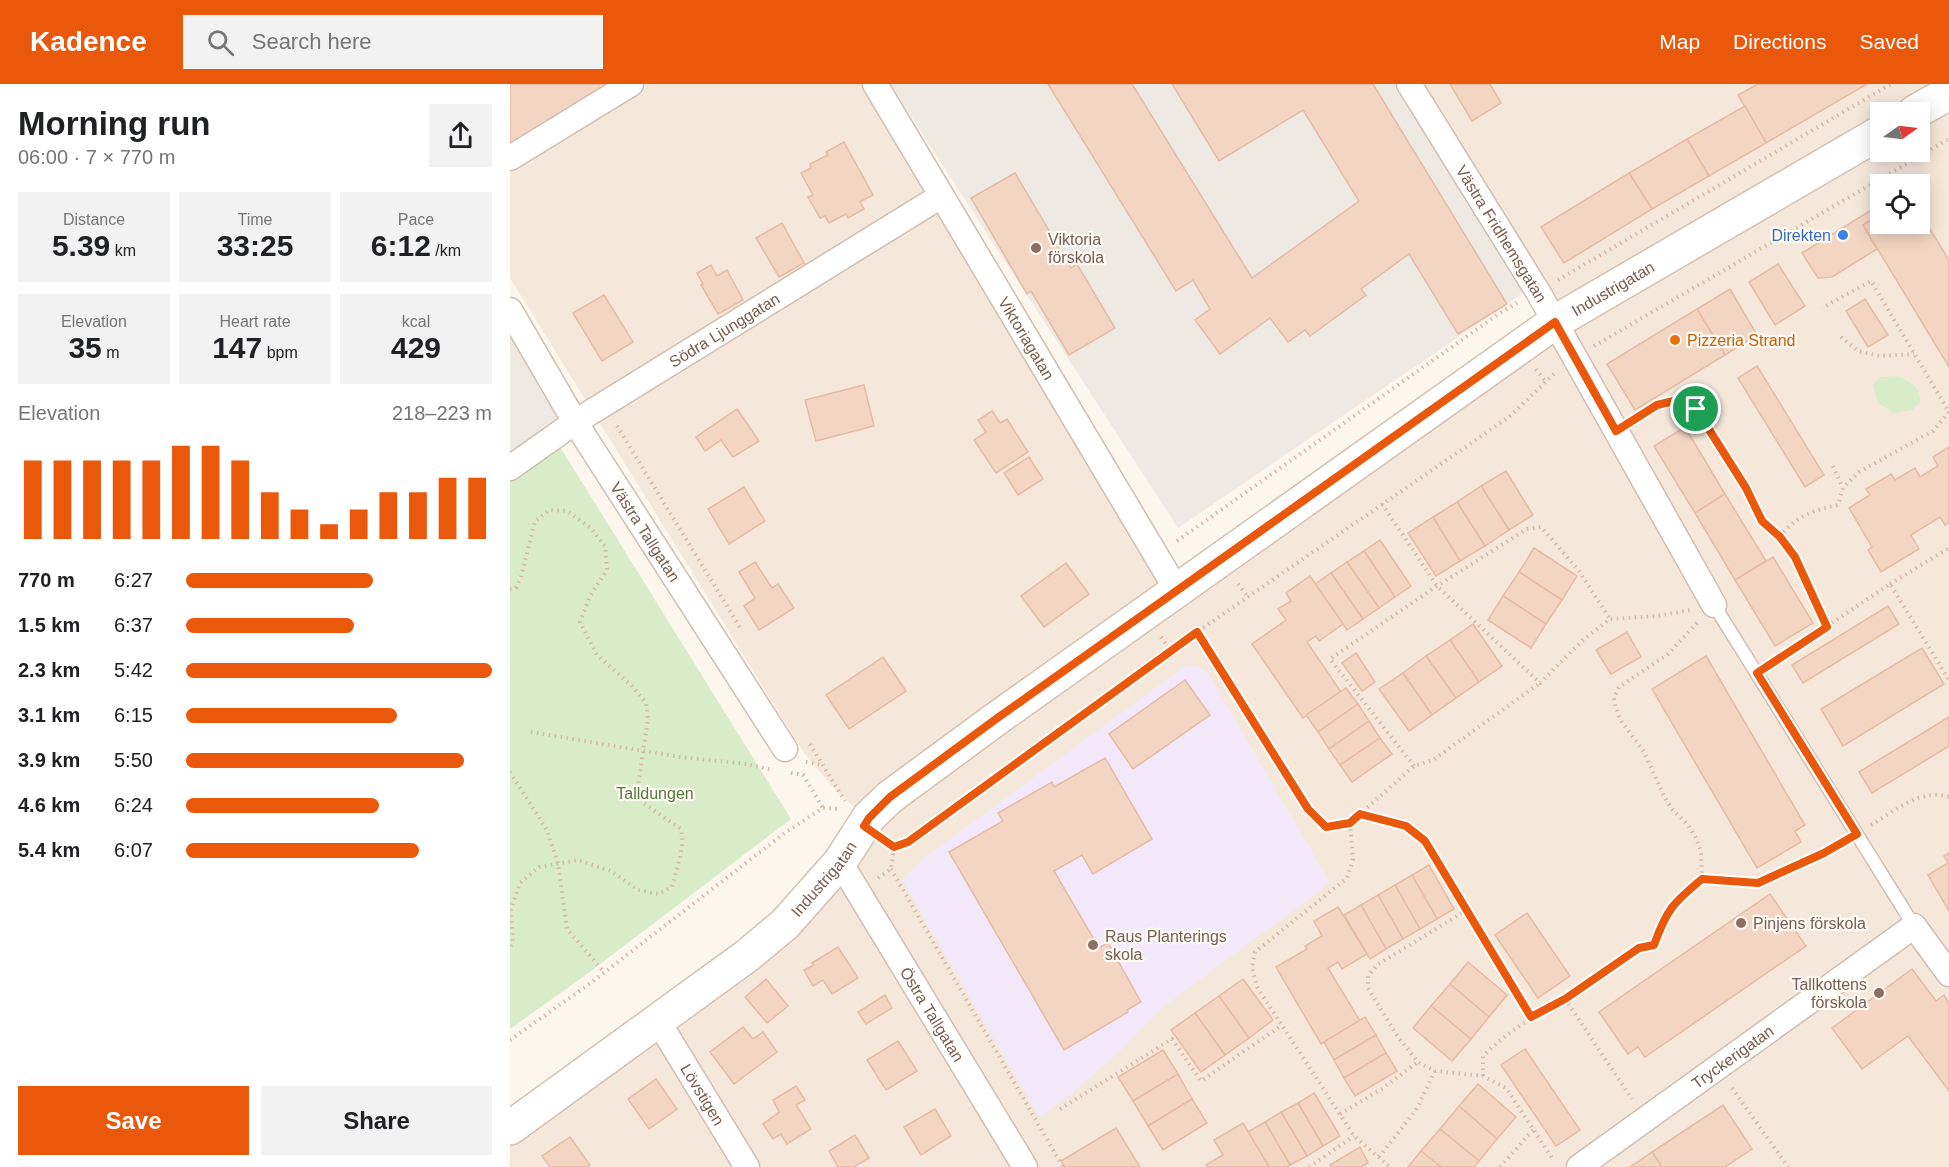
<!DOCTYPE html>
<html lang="en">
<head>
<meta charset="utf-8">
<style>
  :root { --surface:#fff; --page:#f2f2f2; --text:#202124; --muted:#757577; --accent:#ea580c }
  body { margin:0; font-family:Arial,sans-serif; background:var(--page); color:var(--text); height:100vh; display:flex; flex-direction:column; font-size:22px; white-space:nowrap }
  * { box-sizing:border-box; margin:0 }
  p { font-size:20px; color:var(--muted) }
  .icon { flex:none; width:33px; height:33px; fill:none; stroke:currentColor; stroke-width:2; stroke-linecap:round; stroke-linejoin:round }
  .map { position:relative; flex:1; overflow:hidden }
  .side { display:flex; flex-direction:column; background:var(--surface); width:510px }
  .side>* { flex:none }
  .needle { width:39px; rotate:76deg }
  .fabs { position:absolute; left:1360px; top:18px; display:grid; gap:12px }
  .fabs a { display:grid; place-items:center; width:60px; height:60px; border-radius:0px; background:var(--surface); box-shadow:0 3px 15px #0003; font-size:30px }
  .pin { position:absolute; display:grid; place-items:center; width:51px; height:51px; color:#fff; margin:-26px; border:3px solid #fff; border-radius:50%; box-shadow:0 2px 6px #0007 }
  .round { display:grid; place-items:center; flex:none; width:63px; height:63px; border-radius:0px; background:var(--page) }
  .headline { display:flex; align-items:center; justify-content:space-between; height:102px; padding:0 18px }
  h1 { font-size:33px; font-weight:700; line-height:45px }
  .metrics { display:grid; grid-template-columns:repeat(3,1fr); gap:9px; height:102px; padding:6px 18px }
  .metrics div { display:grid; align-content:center; border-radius:0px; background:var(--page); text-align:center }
  .metrics b { font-size:30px; font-weight:700 }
  .metrics small { font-size:16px; font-weight:400 }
  .metrics p { font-size:16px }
  .chart { height:168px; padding:12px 18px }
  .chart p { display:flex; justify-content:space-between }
  .chart svg { width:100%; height:108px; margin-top:6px; stroke:var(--accent); stroke-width:6 }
  .action { display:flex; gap:12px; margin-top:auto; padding:12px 18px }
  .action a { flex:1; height:69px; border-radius:0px; background:var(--accent); color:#fff; font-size:24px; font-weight:700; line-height:69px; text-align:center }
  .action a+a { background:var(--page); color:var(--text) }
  ul { padding:0 18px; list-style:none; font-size:20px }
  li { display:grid; grid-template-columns:96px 72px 1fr; align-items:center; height:45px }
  li i { height:15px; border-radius:8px; background:var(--accent) }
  header { display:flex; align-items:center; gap:36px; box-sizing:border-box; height:84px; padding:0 30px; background:var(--accent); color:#fff }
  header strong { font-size:28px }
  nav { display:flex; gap:33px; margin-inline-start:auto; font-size:21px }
  .search { width:420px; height:54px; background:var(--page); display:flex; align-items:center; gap:15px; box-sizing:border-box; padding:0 21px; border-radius:0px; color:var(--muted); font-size:22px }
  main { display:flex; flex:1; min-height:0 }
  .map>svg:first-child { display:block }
  .residential { fill:#f5e8da; fill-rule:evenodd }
  .industrial { fill:#efe9e4 }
  .education { fill:#f3e8fa }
  .green { fill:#d8ecc9 }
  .building { fill:#f3d5c3; stroke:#e6bba3; stroke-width:1.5 }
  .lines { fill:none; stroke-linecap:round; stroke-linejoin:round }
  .lane-casing { stroke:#d1beb0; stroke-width:15 }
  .street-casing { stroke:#d1beb0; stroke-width:27 }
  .secondary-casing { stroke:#d6c0b0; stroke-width:36 }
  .path { stroke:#d9b8a5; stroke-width:4; stroke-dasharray:1.5 4.5; stroke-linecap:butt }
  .lane { stroke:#fff; stroke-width:12 }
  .street { stroke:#fff; stroke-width:24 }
  .secondary { stroke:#fff; stroke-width:33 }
  .route-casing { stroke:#fff; stroke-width:12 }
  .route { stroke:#ea580c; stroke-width:8 }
  .shop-dot { fill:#3f7fe0; stroke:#fffaf3; stroke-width:2 }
  .education-dot { fill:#8d6e63; stroke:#fffaf3; stroke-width:2 }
  .food-dot { fill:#e8710a; stroke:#fffaf3; stroke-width:2 }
  .labels { text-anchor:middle; stroke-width:4.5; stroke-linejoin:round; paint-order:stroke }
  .street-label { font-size:16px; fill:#7a5c4d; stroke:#fffaf3 }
  .shop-label { font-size:16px; fill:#366cbe; stroke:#fffaf3; text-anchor:end }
  .education-label { font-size:16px; fill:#785e54; stroke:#fffaf3; text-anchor:start }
  .food-label { font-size:16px; fill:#c56008; stroke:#fffaf3; text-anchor:start }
  .park-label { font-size:16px; fill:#537a41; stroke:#fffaf3 }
</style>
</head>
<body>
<header>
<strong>Kadence</strong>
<div class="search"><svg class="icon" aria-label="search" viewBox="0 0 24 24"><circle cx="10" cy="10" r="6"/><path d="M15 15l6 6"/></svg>Search here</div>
<nav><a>Map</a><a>Directions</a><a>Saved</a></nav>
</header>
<main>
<section class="side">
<div class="headline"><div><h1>Morning run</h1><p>06:00 · 7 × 770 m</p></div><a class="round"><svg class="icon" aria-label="share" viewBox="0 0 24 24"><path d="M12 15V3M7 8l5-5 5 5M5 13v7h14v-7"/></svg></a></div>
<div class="metrics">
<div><p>Distance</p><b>5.39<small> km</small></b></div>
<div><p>Time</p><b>33:25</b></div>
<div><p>Pace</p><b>6:12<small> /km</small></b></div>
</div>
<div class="metrics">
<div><p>Elevation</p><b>35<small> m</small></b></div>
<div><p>Heart rate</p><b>147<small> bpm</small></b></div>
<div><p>kcal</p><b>429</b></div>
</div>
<div class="chart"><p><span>Elevation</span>218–223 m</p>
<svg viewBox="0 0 160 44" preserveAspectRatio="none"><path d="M5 44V12M15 44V12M25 44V12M35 44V12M45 44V12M55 44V6M65 44V6M75 44V12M85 44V25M95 44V32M105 44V38M115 44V32M125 44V25M135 44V25M145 44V19M155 44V19"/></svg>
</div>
<ul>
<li><b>770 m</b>6:27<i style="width:61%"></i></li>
<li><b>1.5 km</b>6:37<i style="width:55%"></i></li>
<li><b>2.3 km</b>5:42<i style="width:100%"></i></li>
<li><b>3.1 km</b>6:15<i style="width:69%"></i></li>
<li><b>3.9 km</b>5:50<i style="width:91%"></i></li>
<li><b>4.6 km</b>6:24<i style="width:63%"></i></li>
<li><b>5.4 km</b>6:07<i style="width:76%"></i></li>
</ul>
<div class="action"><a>Save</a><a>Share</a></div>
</section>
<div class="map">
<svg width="1439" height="1083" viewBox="0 0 1439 1083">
  <rect width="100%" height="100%" fill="#fdf6ec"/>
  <path class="residential" d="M137,0H357L667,521L1050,239L905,0H1439V1083H0V1051L364,743L321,701L294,669L0,194V86ZM1371,28H1410V68H1371ZM1371,100H1410V140H1371Z"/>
  <g class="industrial">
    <path d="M380,0H887L1016,207L668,444Z"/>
    <path d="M0,238L57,329L0,369Z"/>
  </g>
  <path class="education" d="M678,580L696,586L820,799L653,923L611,966L558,1013L529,1033L392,796L413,775Z"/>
  <g class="green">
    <path d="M1387,292C1401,297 1411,304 1410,319L1402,326L1384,329L1368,319L1363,301L1370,293Z"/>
    <path d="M47,358L281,735L77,890L0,945V392Z"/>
  </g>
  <g class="building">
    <path d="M0,0H102L0,62Z"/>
    <path d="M538,0H622L742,194L849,117L793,26L709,77L662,0H863L997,220L948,250L899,170L851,205L856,211L800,252L795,246L778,258L760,234L710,270L685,236L700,225L683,196L666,207Z"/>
    <path d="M940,0H980L991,19L962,37Z"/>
    <path d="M1248,0H1357L1256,59L1228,11Z"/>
    <path d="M1235,22L1256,59L1199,92L1177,55Z"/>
    <path d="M1177,55L1199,92L1142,125L1119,89Z"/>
    <path d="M334,58L363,111L350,118L354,125L338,134L336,130L319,139L315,132L310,134L298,113L303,111L291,89L301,84L300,80L318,71L316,68Z"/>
    <path d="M505,89L561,184L567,180L605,244L559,271L521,207L517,210L461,114Z"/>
    <path d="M1119,89L1142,125L1054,179L1031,143Z"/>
    <path d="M1363,125L1368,132L1353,141L1367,165L1322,193L1308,194L1292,169Z"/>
    <path d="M1410,129L1439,176V283L1353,141L1371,130V140H1410Z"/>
    <path d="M272,139L294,179L269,193L246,154Z"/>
    <path d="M1268,180L1295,222L1265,241L1239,198Z"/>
    <path d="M201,181L207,192L217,186L233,216L208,230L191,201L193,200L187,189Z"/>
    <path d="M1220,205L1247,251L1215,271L1187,225Z"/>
    <path d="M94,211L123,258L92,277L63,229Z"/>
    <path d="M1355,215L1378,251L1358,263L1336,227Z"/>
    <path d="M1187,225L1215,271L1125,326L1097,280Z"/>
    <path d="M1247,282L1314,391L1295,403L1228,294Z"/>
    <path d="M354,301L364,342L306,357L295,316Z"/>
    <path d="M227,325L249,357L223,373L211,356L195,367L186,353Z"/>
    <path d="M482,327L490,339L497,335L518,368L486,389L464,356L476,348L468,336Z"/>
    <path d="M1175,343L1215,410L1185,429L1144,362Z"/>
    <path d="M1439,363V439L1435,441L1430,433L1401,451L1409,465L1371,488L1358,466L1362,463L1339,424L1360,411L1356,405L1381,390L1385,396L1405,384L1410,393L1428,382L1423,373Z"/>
    <path d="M519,373L533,395L508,411L494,389Z"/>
    <path d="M996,387L1023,431L999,446L971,402Z"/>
    <path d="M971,402L999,446L975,462L947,418Z"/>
    <path d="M234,403L255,437L219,460L198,425Z"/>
    <path d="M1215,410L1256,477L1225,496L1185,429Z"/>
    <path d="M947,418L975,462L950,477L923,433Z"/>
    <path d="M923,433L950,477L926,492L898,449Z"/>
    <path d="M870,456L901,502L885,513L854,467Z"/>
    <path d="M1024,464L1067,492L1052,516L1009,488Z"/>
    <path d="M854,467L885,513L869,524L837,478Z"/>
    <path d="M1263,473L1303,539L1265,562L1225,496Z"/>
    <path d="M245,478L262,504L268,500L284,524L249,546L234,522L245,514L229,488Z"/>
    <path d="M837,478L869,524L853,535L821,489Z"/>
    <path d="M556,479L579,510L534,543L511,512Z"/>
    <path d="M1009,488L1052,516L1036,540L993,512Z"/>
    <path d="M821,489L853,535L837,546L805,500Z"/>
    <path d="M800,492L833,540L809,557L806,552L797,558L831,608L793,634L742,560L776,536L768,525L781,517L776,509Z"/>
    <path d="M993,512L1036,540L1021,564L978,536Z"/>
    <path d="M1378,522L1389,540L1293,599L1282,581Z"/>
    <path d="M963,540L992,582L969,598L940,556Z"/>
    <path d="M1117,548L1131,573L1101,590L1086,566Z"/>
    <path d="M940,556L969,598L946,614L916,572Z"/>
    <path d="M1412,564L1434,600L1333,662L1311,625Z"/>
    <path d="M846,569L865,598L852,607L832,579Z"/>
    <path d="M916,572L946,614L922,631L893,589Z"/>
    <path d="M1196,572L1295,741L1285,747L1291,758L1247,784L1142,605Z"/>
    <path d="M373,573L396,607L339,645L316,611Z"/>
    <path d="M893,589L922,631L899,647L869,605Z"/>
    <path d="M675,596L700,631L623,685L599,650Z"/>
    <path d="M836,604L848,620L808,648L796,631Z"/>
    <path d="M848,620L859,637L819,665L808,648Z"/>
    <path d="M1439,633V662L1362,709L1349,688Z"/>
    <path d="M859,637L870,654L830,681L819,665Z"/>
    <path d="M870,654L882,670L842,698L830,681Z"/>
    <path d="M595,674L642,755L583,790L572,771L544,787L589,864L598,859L631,918L617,926L618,928L554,966L439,768L493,737L488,729L542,698L544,703Z"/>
    <path d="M1439,769V827L1418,791L1438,779L1434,772Z"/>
    <path d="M919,781L944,825L927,835L902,791Z"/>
    <path d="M902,791L927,835L910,845L885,801Z"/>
    <path d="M885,801L910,845L893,855L868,811Z"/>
    <path d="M1260,810L1296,862L1135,973L1128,963L1118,970L1089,928Z"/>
    <path d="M868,811L893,855L876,865L851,821Z"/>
    <path d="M851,821L876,865L860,875L834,831Z"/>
    <path d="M828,823L857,870L832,885L828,878L818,884L850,937L811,960L766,883L797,865L795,862L812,852L804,837Z"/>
    <path d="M1017,829L1060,892L1028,914L985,851Z"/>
    <path d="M328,863L348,894L322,910L313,896L303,902L294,886L304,881L302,879Z"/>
    <path d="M958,878L997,911L979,933L940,900Z"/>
    <path d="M1402,885L1426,917L1434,911L1439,919V1007L1398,952L1352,985L1322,944Z"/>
    <path d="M256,895L278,922L257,939L235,913Z"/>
    <path d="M733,895L763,936L739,954L709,912Z"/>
    <path d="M940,900L979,933L961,955L921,922Z"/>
    <path d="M375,911L382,924L356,940L348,928Z"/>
    <path d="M709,912L739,954L715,971L685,929Z"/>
    <path d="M921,922L961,955L942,977L903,944Z"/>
    <path d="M685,929L715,971L691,988L661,946Z"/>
    <path d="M855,933L866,951L824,976L814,958Z"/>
    <path d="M233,943L243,955L253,948L267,968L224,1000L200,968Z"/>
    <path d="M866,951L876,969L834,994L824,976Z"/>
    <path d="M388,957L407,987L376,1006L357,976Z"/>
    <path d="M1015,965L1070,1046L1046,1062L991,981Z"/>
    <path d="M653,966L668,990L623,1017L608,993Z"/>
    <path d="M876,969L887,987L845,1012L834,994Z"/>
    <path d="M668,990L682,1015L638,1042L623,1017Z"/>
    <path d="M146,995L167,1025L139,1045L118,1015Z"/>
    <path d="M968,1000L1006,1033L987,1055L949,1022Z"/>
    <path d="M286,1002L295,1016L286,1021L301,1045L277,1060L271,1050L263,1055L253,1040L269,1028L263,1016Z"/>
    <path d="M804,1009L830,1052L813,1062L788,1019Z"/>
    <path d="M682,1015L697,1039L653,1066L638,1042Z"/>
    <path d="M788,1019L813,1062L797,1072L771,1028Z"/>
    <path d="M1213,1021L1242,1065L1215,1083H1152L1142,1068Z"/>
    <path d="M949,1022L987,1055L969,1077L930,1045Z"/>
    <path d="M425,1025L441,1052L411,1071L394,1043Z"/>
    <path d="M771,1028L797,1072L780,1081L755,1038Z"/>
    <path d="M755,1038L780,1081L777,1083H759L738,1048Z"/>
    <path d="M733,1039L759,1083H698L696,1081L713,1071L704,1056Z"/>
    <path d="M606,1044L630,1083H555L551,1077Z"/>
    <path d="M930,1045L969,1077L964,1083H931L911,1067Z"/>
    <path d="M345,1051L359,1074L344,1083H328L319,1067Z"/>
    <path d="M60,1053L80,1081L77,1083H40L32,1072Z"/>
    <path d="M850,1063L858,1079L851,1083H821L820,1081Z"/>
    <path d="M911,1067L931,1083H898Z"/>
    <path d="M1142,1068L1152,1083H1120Z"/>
  </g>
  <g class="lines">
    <g class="lane-casing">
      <path id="lane" d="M1204,521L1404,842"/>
    </g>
    <g class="street-casing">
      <g id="street">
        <path id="s1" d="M365,0L668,508"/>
        <path id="s2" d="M899,0L1028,208L1204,521"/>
        <path d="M0,74L121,0"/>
        <path id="s3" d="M0,226L65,338L275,665"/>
        <path id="s4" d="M0,384L65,338L431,112"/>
        <path id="s5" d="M330,778L515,1083"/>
        <path id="s6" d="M148,937L237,1083"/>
        <path id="s7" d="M1069,1083L1404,842L1439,890"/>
      </g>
    </g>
    <g class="secondary-casing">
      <g id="secondary">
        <path d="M1405,28L1439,9"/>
        <path id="s8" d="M0,1044L238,871L275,840L330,778L359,733L380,713L486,635L1045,238L1371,48"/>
      </g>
    </g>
    <g class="path">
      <path d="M1048,196L1381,0"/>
      <path d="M1331,253L1348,267L1370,272L1404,270"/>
      <path d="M1084,262L1439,55"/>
      <path d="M1026,285L1035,297"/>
      <path d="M1125,335L1147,322L1168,316L1187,325L1236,404L1253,437L1270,453L1285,473L1317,543"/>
      <path d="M107,342L231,545"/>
      <path d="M1323,382L1333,404"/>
      <path d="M872,420L927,502L1030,599L1073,556L1100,535L1147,532L1180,526"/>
      <path d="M1270,453C1287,431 1302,427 1328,421L1333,404L1349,388L1423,347L1439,328L1361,197L1312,224"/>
      <path d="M667,457L987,231L1007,219"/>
      <path d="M728,500L738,513"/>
      <path d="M1380,500L1439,464"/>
      <path d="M0,505L6,504L11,493L25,437L39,426L57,427L81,444L95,462L97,486L80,512L70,538L87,571L121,601L136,619L138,635L128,702L132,718L171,745C175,766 167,782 162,803L148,810L128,806L101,787L68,776L29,783L10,799L1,825L3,858L0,863"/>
      <path d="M1187,539L1158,570L1109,603L1104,614L1106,625L1111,637L1134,668L1154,712L1162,725L1178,741L1186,754L1191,768L1192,795"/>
      <path d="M687,548L798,725L816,743L840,739L904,682L923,676L1030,599"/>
      <path d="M651,553L661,567"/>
      <path d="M1262,579L1380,500L1439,596"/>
      <path d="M21,648L170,673L237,680L262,686"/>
      <path d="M300,660L335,717"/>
      <path d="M296,678L312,681"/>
      <path d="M904,682L820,575L927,502L1017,445L1031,443L1069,487L1100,535"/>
      <path d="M0,688L37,746L48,780L57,845L94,888"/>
      <path d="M281,689L293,691L313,724"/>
      <path d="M851,730L896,742L915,757L1021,933"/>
      <path d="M840,739L843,775L837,794L745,868L742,883L747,903L844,1052L880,1083"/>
      <path d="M1361,741C1385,727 1410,704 1439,713"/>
      <path d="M375,758L384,763L398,758L687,548L999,333L1046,288"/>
      <path d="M381,785L553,1083"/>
      <path d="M368,794L381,785L384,763"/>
      <path d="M957,826L867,881L858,892V904L888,953L908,978L925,987L973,992L996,1004L1044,1077"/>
      <path d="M1055,915L1129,864L1144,861C1157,825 1163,819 1192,795L1248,799L1314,769L1332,759"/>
      <path d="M0,956L82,898L276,748L313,724L330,725"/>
      <path d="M973,992V972C997,948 1025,931 1055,915L1122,1015"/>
      <path d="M1222,1004L1278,1083"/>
      <path d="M550,1025L662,955L691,997L772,941"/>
      <path d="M830,1030L873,1004L908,978"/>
      <path d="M869,1073L906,1026L925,987"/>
      <path d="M799,1083L844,1052"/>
      <path d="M990,1083L1024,1045"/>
    </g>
    <use href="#lane" class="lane"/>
    <use href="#street" class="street"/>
    <use href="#secondary" class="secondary"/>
  </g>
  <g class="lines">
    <g class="route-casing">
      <path id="route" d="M1045,238L1106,347L1147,321L1168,316L1186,325L1236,404L1252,437L1270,453L1285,473L1317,543L1247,589L1347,750L1314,769L1248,799L1192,795C1163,819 1157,825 1144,861L1129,864L1055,915L1021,933L915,757L896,742L850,730L840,739L816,743L798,725L687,548L398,758L384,763L354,742L359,734L380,713L486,635Z"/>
    </g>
    <use href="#route" class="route"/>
  </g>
  <circle class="shop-dot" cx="1333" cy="151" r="6"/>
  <g class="education-dot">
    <circle cx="526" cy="164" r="6"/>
    <circle cx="1231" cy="839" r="6"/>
    <circle cx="583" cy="861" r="6"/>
    <circle cx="1369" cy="909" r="6"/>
  </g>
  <circle class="food-dot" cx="1165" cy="256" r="6"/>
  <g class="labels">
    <g class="street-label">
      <text dy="6" stroke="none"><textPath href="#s2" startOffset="176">Västra Fridhemsgatan</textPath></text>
      <text dy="6" stroke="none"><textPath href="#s8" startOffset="1392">Industrigatan</textPath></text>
      <text dy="6" stroke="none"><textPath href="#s4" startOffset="255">Södra Ljunggatan</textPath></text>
      <text dy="6" stroke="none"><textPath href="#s1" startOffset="296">Viktoriagatan</textPath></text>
      <text dy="6" stroke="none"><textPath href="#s3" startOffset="260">Västra Tallgatan</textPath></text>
      <text dy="6" stroke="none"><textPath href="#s8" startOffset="402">Industrigatan</textPath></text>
      <text dy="6" stroke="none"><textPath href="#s5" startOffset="178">Östra Tallgatan</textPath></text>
      <text dy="6" stroke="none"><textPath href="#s7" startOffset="189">Tryckerigatan</textPath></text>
      <text dy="6" stroke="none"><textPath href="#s6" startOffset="86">Lövstigen</textPath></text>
    </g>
    <g class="shop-label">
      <text x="1321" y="157">Direkten</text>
    </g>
    <g class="education-label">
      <text x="538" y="161">Viktoria<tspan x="538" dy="18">förskola</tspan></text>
      <text x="1243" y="845">Pinjens förskola</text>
      <text x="595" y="858">Raus Planterings<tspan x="595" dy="18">skola</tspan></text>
      <text x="1357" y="906" text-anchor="end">Tallkottens<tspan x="1357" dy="18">förskola</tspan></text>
    </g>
    <g class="food-label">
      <text x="1177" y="262">Pizzeria Strand</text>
    </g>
    <g class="park-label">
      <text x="145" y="715">Talldungen</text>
    </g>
  </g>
</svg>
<div class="fabs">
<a><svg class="needle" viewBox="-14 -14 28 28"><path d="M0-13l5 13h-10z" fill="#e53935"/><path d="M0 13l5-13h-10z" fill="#757577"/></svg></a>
<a><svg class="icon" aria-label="locate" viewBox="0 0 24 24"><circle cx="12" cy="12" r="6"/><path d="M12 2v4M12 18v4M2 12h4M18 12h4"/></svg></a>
</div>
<div class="pin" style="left:1186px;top:325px;background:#1e9e55"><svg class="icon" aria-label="arrive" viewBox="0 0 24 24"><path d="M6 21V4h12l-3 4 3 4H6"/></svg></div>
</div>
</main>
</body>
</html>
